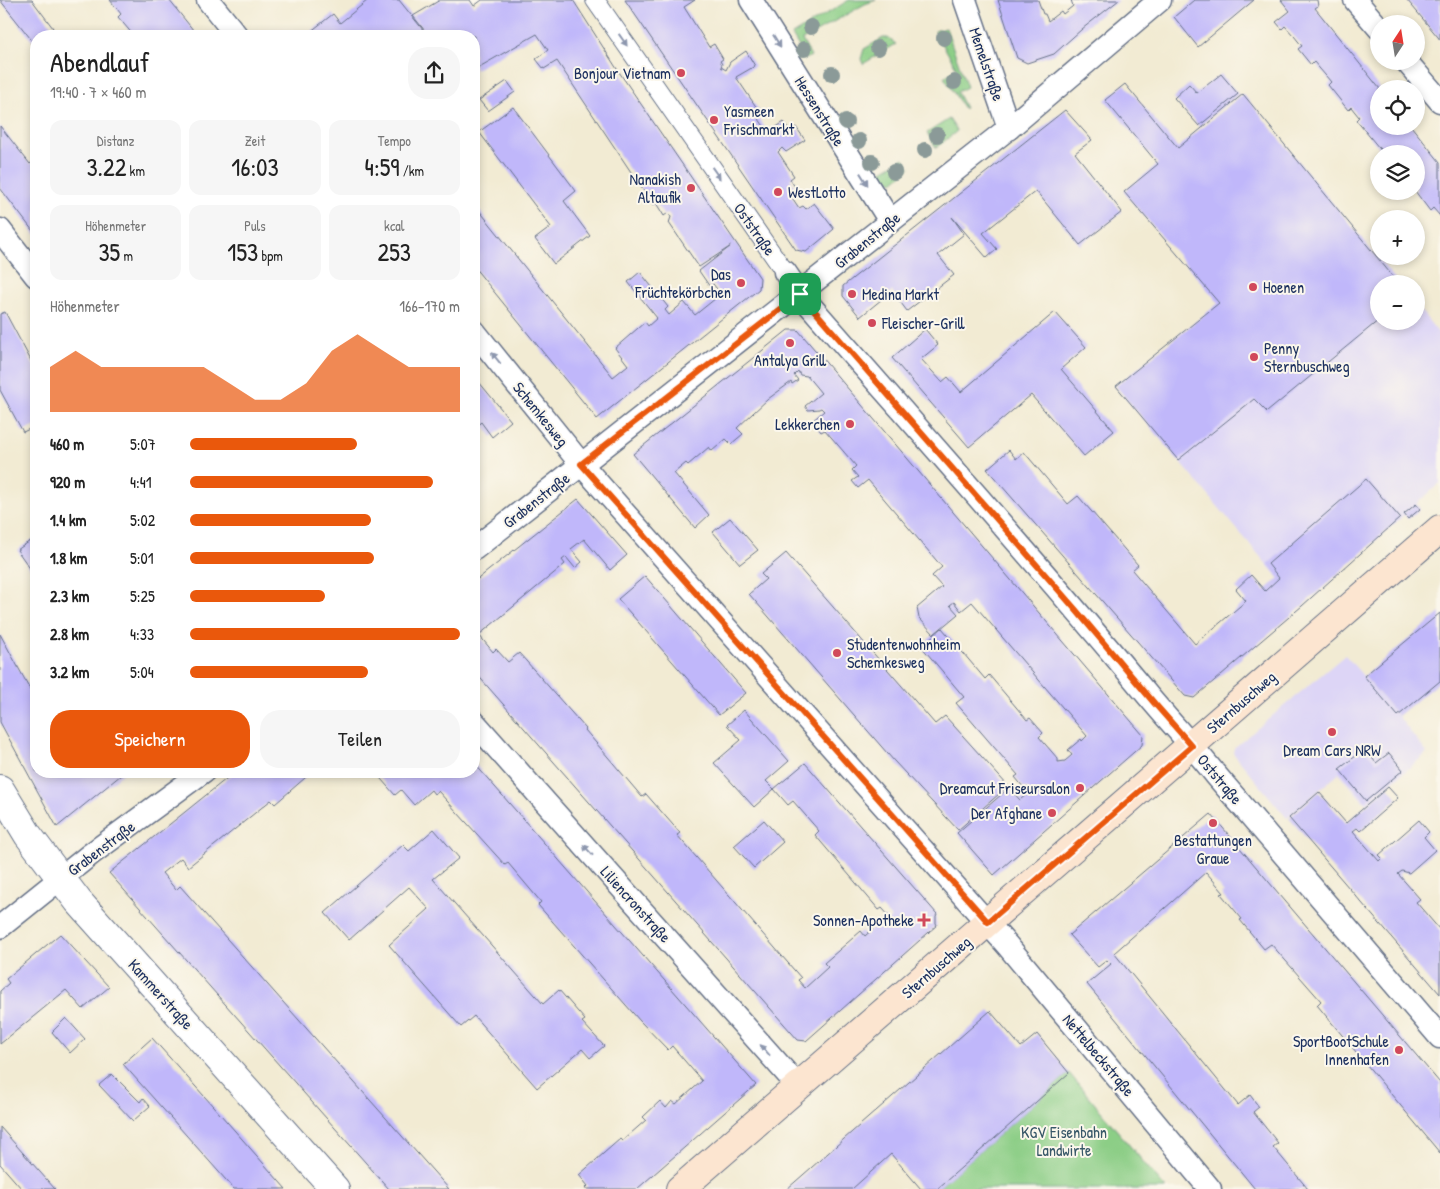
<!DOCTYPE html>
<html lang="de">
<head>
<meta charset="utf-8">
<style>
  :root { --surface:#fff; --page:#f6f6f6; --text:#222; --muted:#767676; --accent:#ea580c }
  body { margin:0; font-family:"Patrick Hand",sans-serif; background:var(--page); color:var(--text); height:100vh; display:flex; flex-direction:column; font-size:19px; white-space:nowrap }
  * { box-sizing:border-box; margin:0 }
  p { font-size:16px; color:var(--muted) }
  .icon { flex:none; width:28px; height:28px; fill:none; stroke:currentColor; stroke-width:2; stroke-linecap:round; stroke-linejoin:round }
  .map { position:relative; flex:1; overflow:hidden }
  .side { position:absolute; left:30px; top:30px; width:450px; height:748px; display:flex; flex-direction:column; background:var(--surface); border-radius:20px; box-shadow:0 2px 8px #0003 }
  .side>* { flex:none }
  .needle { width:32px; rotate:12deg }
  .buttons { position:absolute; left:1370px; top:15px; display:grid; gap:10px }
  .buttons a { display:grid; place-items:center; width:55px; height:55px; border-radius:50%; background:var(--surface); box-shadow:0 2px 8px #0003; font-size:25px }
  .pin { position:absolute; display:grid; place-items:center; width:42px; height:42px; color:#fff; margin:-21px; border-radius:10px; box-shadow:0 2px 8px #0006 }
  .round { display:grid; place-items:center; flex:none; width:52px; height:52px; border-radius:20px; background:var(--page) }
  .head { display:flex; align-items:center; justify-content:space-between; height:85px; padding:0 20px }
  h1 { font-size:28px; font-weight:600; line-height:38px }
  .metrics { display:grid; grid-template-columns:repeat(3,1fr); gap:8px; height:85px; padding:5px 20px }
  .metrics div { display:grid; align-content:center; border-radius:12px; background:var(--page); text-align:center }
  .metrics b { font-size:25px; font-weight:600 }
  .metrics small { font-size:14px; font-weight:400 }
  .metrics p { font-size:14px }
  .chart { height:140px; padding:10px 20px }
  .chart p { display:flex; justify-content:space-between }
  .chart svg { width:100%; height:90px; margin-top:5px; fill:var(--accent); opacity:.7 }
  .button { display:flex; gap:10px; margin-top:auto; padding:10px 20px }
  .button a { flex:1; height:58px; border-radius:20px; background:var(--accent); color:#fff; font-size:20px; font-weight:600; line-height:58px; text-align:center }
  .button a+a { background:var(--page); color:var(--text) }
  ul { padding:0 20px; list-style:none; font-size:16px }
  li { display:grid; grid-template-columns:80px 60px 1fr; align-items:center; height:38px }
  li i { height:12px; border-radius:6px; background:var(--accent) }
  .map>svg:first-child { display:block }
  .built { fill:#ddd5f6 }
  .green { fill:#8cce86; stroke:#547e72 }
  .building { fill:#c0b7fa }
  .lines { fill:none; stroke-linecap:round; stroke-linejoin:round }
  .pedestrian-casing { stroke:#667187; stroke-width:20 }
  .minor-casing { stroke:#667187; stroke-width:25 }
  .tertiary-casing { stroke:#667187; stroke-width:30 }
  .secondary-casing { stroke:#667187; stroke-width:30 }
  .pedestrian { stroke:#fff; stroke-width:18 }
  .minor { stroke:#fff; stroke-width:22 }
  .tertiary { stroke:#fff; stroke-width:28 }
  .secondary { stroke:#fce5d0; stroke-width:28 }
  .tree { fill:#8b9a98 }
  .oneway { fill:#8d97ae }
  .route-casing { stroke:#fff; stroke-width:10 }
  .route { stroke:#ea580c; stroke-width:6 }
  .poi-dot { fill:#d1495b; stroke:#fbf7ec; stroke-width:2 }
  .labels { text-anchor:middle; stroke-width:4; stroke-linejoin:round; paint-order:stroke }
  .street-label { font-size:16px; fill:#1b2f5e; stroke:#fbf7ec }
  .poi-label { font-size:16px; fill:#1b2f5e; stroke:#fbf7ec; text-anchor:end }
  .park-label { font-size:16px; fill:#375768; stroke:#fbf7ec }
</style>
</head>
<body>
<div class="map">
<svg width="1440" height="1189" viewBox="0 0 1440 1189">
  <rect width="100%" height="100%" fill="#fbf7ec"/>
  <filter id="ink" filterUnits="userSpaceOnUse"><feTurbulence type="fractalNoise" baseFrequency=".02" numOctaves="2"/><feDisplacementMap in="SourceGraphic" scale="10" xChannelSelector="R" yChannelSelector="G"/><feConvolveMatrix kernelMatrix="1 2 1 2 8 2 1 2 1" color-interpolation-filters="sRGB"/></filter>
  <filter id="wash" filterUnits="userSpaceOnUse"><feTurbulence type="fractalNoise" baseFrequency=".0096" numOctaves="4" result="noise"/><feDisplacementMap in="SourceGraphic" scale="20" xChannelSelector="R" yChannelSelector="G"/><feGaussianBlur stdDeviation="1.12" result="paint"/><feColorMatrix in="noise" values="0 0 0 0 0 0 0 0 0 0 0 0 0 0 0 0 0 1.4 0 .05"/><feComposite in="paint" operator="in"/></filter>
  <g filter="url(#wash)">
    <rect width="100%" height="100%" fill="#f2ebd3"/>
    <g class="built">
      <path d="M1243,94L1379,284V321H1416V305L1440,335V483L1302,606L1116,386L1219,303L1124,192Z"/>
      <path d="M1345,655L1398,716L1427,753L1366,804L1339,773L1287,818L1233,753L1234,748Z"/>
    </g>
    <g class="green">
      <path d="M849,0H876L865,4L802,40L811,56L806,59L792,35Z"/>
      <path d="M946,28L967,87L957,92L965,108L964,109L944,77L957,69L935,31Z"/>
      <path d="M883,38H888L896,44L863,64L861,59L864,49Z"/>
      <path d="M949,119L957,131L936,148L927,133Z"/>
      <path d="M904,158L910,168L893,182L880,176L872,167L876,165L880,172Z"/>
      <path d="M1069,1073L1166,1189H937Z"/>
    </g>
    <g id="blocks">
      <g class="building">
        <path d="M0,0H32L53,28L42,36H36V41L34,43Z"/>
        <path d="M110,0H169L198,36H134L118,17L121,14Z"/>
        <path d="M368,0H399L428,36H305L333,14L340,23Z"/>
        <path d="M440,0H470L474,6L482,0H573L617,69L760,278L759,289L597,419L474,267V204L613,377L628,365L615,348L645,322L648,326L657,318L628,282L640,272L668,307L665,310L669,315L684,302L695,315L721,294L713,284L710,287L699,271L731,246L699,267L669,223L671,217L668,213L664,216L656,203L653,205L557,61L544,69L536,59L548,50L537,34L474,70V36H429L413,16Z"/>
        <path d="M625,0H695L684,7L709,47L714,44L723,59L720,61L722,64L721,67L726,70L730,62L746,51L755,66L736,77L759,111L755,113L771,137L775,135V128L784,122L789,131L796,127L805,140L786,152L782,148L778,152L794,176L790,179L798,192L791,196L799,208L803,206L806,209L814,203L834,229L806,252L796,250Z"/>
        <path d="M998,0H1038L1043,14H1045L1048,21L1061,11L1063,14L1073,6L1071,0H1119L1082,29L1054,54L1027,63L1017,58Z"/>
        <path d="M1194,0H1254L1198,47L1174,17Z"/>
        <path d="M1281,0H1317L1318,6L1315,8L1380,89H1379V126H1411L1440,162V216L1433,208L1430,211L1415,191H1416V154H1384L1356,120L1359,117L1351,107L1348,110L1328,85L1331,82L1314,62L1311,65L1298,49L1302,46L1294,36L1285,26L1282,29L1276,22L1290,11Z"/>
        <path d="M1407,0H1440V40L1438,37Z"/>
        <path d="M1221,74L1238,94L1199,126L1174,98L1189,84L1197,93Z"/>
        <path d="M507,81L515,92L488,111L479,100Z"/>
        <path d="M1125,84L1178,148L1243,94L1399,284H1379V320L1267,412L1254,399L1178,460L1116,386L1219,303L1124,192L1158,164L1105,100Z"/>
        <path d="M513,107L576,191L564,201L590,236L554,264L535,239L551,227L479,132Z"/>
        <path d="M1065,110L1092,140L1075,153L1122,212L1080,245L1036,191L983,233L997,249L987,258L952,217L964,234L938,255L954,275L907,311L892,291L860,317L843,296V286Z"/>
        <path d="M0,126L30,164L36,159V235L0,188Z"/>
        <path d="M5,312L36,370V426L23,432L0,390V314Z"/>
        <path d="M1055,312L1086,347L1061,369L1114,431L1084,456L1031,395L969,447L892,358L925,329L938,345L921,359L942,382L948,377L961,392Z"/>
        <path d="M788,330H798L1143,735L1142,745L994,875L957,833L1009,788L1020,800L1028,793L1029,788H1024L1015,777L1018,775L956,703L964,697L921,646L942,628L985,679L989,675L1027,720L1030,718L1043,733L1039,737L1058,759V762L1065,761L1072,755L1068,750L1081,739L1082,741L1087,736L972,602L961,611L954,602L950,605L958,614L934,634L919,618L917,608L942,587L932,576L942,567L868,480L858,488L852,481L858,477L852,470L856,466L825,430L821,432L812,421L824,411L821,408L819,409L808,410L805,406L821,393L807,376L800,375L798,371L794,375L798,380L792,384L791,382L768,399L737,428L743,434L731,444L726,439L712,451L709,447L688,465L686,463L674,473L709,515L695,528L633,454Z"/>
        <path d="M474,376L511,421L492,437L481,422L474,428Z"/>
        <path d="M1009,450L1016,459L1024,452L1068,504L1078,496L1138,565L1132,570L1195,644L1246,601L1236,589L1251,575L1265,591L1279,578L1268,564L1366,479L1400,518L1302,606L1194,698L1185,696L987,469Z"/>
        <path d="M578,499L627,555L610,570L584,539L571,549L582,562L575,568L566,557L562,560L565,564L479,635L493,652L496,649L508,662L519,653L586,729L585,730L642,797L646,794L680,833L677,835L801,978L798,980L805,988L828,967L824,963L861,931L865,936L885,918L888,921L891,918L882,908L879,910L815,835L819,831L793,801L788,805L774,789L805,763L937,914L936,916V923L937,925L806,1041L798,1040L474,671V582Z"/>
        <path d="M1416,504L1420,509L1408,519L1404,514Z"/>
        <path d="M730,518L758,550L740,564L713,532Z"/>
        <path d="M36,537V577L17,550Z"/>
        <path d="M786,553L935,724L945,716L1008,786L958,830L894,761L749,594L766,579L761,574Z"/>
        <path d="M645,576L746,693L719,715L618,599Z"/>
        <path d="M1440,613V681L1398,716L1364,676Z"/>
        <path d="M0,634L36,700V771H75L77,774L85,771H126L57,827L0,722Z"/>
        <path d="M744,710L789,761L766,781L774,789L754,807L714,763L741,740L727,725Z"/>
        <path d="M1365,749L1376,763L1389,753L1403,770L1366,801L1339,769Z"/>
        <path d="M474,763L756,1085L637,1189H585L588,1186L579,1175L620,1139L622,1141L646,1120L643,1117L660,1101L666,1108L672,1101L676,1104L702,1081L672,1046L668,1050L640,1021L538,905L541,902L508,863L505,865L438,791L434,794L431,790L414,805L401,790L395,795L374,771H474Z"/>
        <path d="M236,771H313L275,804L271,800L188,867L181,858L162,873L176,890L180,886L449,1189H389L109,873Z"/>
        <path d="M1388,787L1398,798L1360,831L1357,828L1353,831L1379,861L1382,858L1379,855L1419,820L1429,832L1424,837L1435,850L1409,873L1402,871L1398,874L1420,899L1416,902L1440,930V994L1289,818L1319,792L1346,823Z"/>
        <path d="M1211,814L1440,1083V1153L1317,1005L1321,1001L1271,944L1264,949L1240,920L1242,919L1221,894L1224,893L1206,872L1114,953L1238,1105L1250,1095L1259,1107L1253,1112L1278,1143L1273,1147L1308,1189H1255L1087,984L1111,964L1107,960L1098,967L1069,935Z"/>
        <path d="M764,820L783,842L754,868L734,846Z"/>
        <path d="M434,829L459,858L433,879L543,1004L559,990L585,1020L582,1022L604,1046L590,1058L582,1049L537,1088L474,1016L461,1027L389,945L429,909L409,887L349,940L325,913L403,845L409,851Z"/>
        <path d="M60,934L109,987L83,1009L66,990L0,1044V991L9,983L6,979Z"/>
        <path d="M990,1011L1021,1047L1037,1034L1069,1073L937,1189H921L891,1154L852,1189H787Z"/>
        <path d="M66,1018L85,1039L70,1053L52,1032Z"/>
        <path d="M152,1038L213,1106L286,1189H234L123,1064Z"/>
        <path d="M112,1074L140,1102L143,1098L150,1106L133,1121L99,1085Z"/>
        <path d="M0,1127L55,1189H22L0,1164Z"/>
      </g>
    </g>
  </g>
  <g filter="url(#ink)">
    <use href="#blocks" fill-opacity="0" stroke="#667187" stroke-width="1"/>
    <g class="lines">
      <g class="pedestrian-casing">
        <path id="pedestrian" d="M595,0L785,272"/>
      </g>
      <g class="minor-casing">
        <g id="minor">
          <path d="M208,0L237,36"/>
          <path d="M751,0L890,221"/>
          <path d="M965,0L1009,128"/>
          <path d="M1355,0L1379,28"/>
          <path d="M1406,61L1440,101"/>
          <path d="M0,230L36,276"/>
          <path d="M785,272L800,294C915,426 1032,556 1144,691C1167,719 1192,745 1215,774L1440,1037"/>
          <path d="M474,331L581,464L1007,945L1210,1189"/>
          <path d="M474,549L1009,128L1160,0"/>
          <path d="M474,722L798,1086"/>
          <path d="M0,927L91,854L204,771"/>
        </g>
      </g>
      <g class="tertiary-casing">
        <path id="tertiary" d="M0,789L28,835L78,901L335,1189"/>
      </g>
      <g class="secondary-casing">
        <path id="secondary" d="M680,1189L1440,529"/>
      </g>
      <use href="#pedestrian" class="pedestrian"/>
      <use href="#minor" class="minor"/>
      <use href="#tertiary" class="tertiary"/>
      <use href="#secondary" class="secondary"/>
    </g>
    <g class="tree">
      <circle cx="811" cy="27" r="8"/>
      <circle cx="944" cy="38" r="8"/>
      <circle cx="878" cy="48" r="8"/>
      <circle cx="804" cy="49" r="8"/>
      <circle cx="832" cy="74" r="8"/>
      <circle cx="954" cy="82" r="8"/>
      <circle cx="846" cy="122" r="8"/>
      <circle cx="937" cy="135" r="8"/>
      <circle cx="859" cy="141" r="8"/>
      <circle cx="925" cy="150" r="8"/>
      <circle cx="872" cy="162" r="8"/>
      <circle cx="894" cy="172" r="8"/>
    </g>
    <defs><path id="oneway-solid" d="M-6-.8H1V-3.2L6.5 0L1 3.2V.8H-6Z" transform="scale(1.25)"/></defs>
    <g class="oneway">
      <use href="#oneway-solid" transform="translate(623 40) rotate(55)"/>
      <use href="#oneway-solid" transform="translate(777 41) rotate(58)"/>
      <use href="#oneway-solid" transform="translate(716 173) rotate(55)"/>
      <use href="#oneway-solid" transform="translate(864 179) rotate(58)"/>
      <use href="#oneway-solid" transform="translate(496 358) rotate(-129)"/>
      <use href="#oneway-solid" transform="translate(588 850) rotate(-132)"/>
      <use href="#oneway-solid" transform="translate(765 1050) rotate(-132)"/>
    </g>
  </g>
  <g class="lines" filter="url(#ink)">
    <g class="route-casing">
      <path id="route" d="M800,294L1076,610L1155,704L1192,746L988,922L581,464Z"/>
    </g>
    <use href="#route" class="route"/>
  </g>
  <g class="poi-dot">
    <circle cx="681" cy="73" r="5"/>
    <circle cx="714" cy="120" r="5"/>
    <circle cx="691" cy="188" r="5"/>
    <circle cx="778" cy="192" r="5"/>
    <circle cx="741" cy="283" r="5"/>
    <circle cx="1253" cy="287" r="5"/>
    <circle cx="852" cy="294" r="5"/>
    <circle cx="872" cy="323" r="5"/>
    <circle cx="790" cy="343" r="5"/>
    <circle cx="1254" cy="357" r="5"/>
    <circle cx="850" cy="424" r="5"/>
    <circle cx="837" cy="653" r="5"/>
    <circle cx="1332" cy="732" r="5"/>
    <circle cx="1080" cy="788" r="5"/>
    <circle cx="1052" cy="813" r="5"/>
    <circle cx="1213" cy="823" r="5"/>
    <path d="M921.5 912.5h5v5h5v5h-5v5h-5v-5h-5v-5h5z"/>
    <circle cx="1399" cy="1050" r="5"/>
  </g>
  <g class="labels">
    <g class="street-label">
      <text transform="translate(987 64) rotate(71)" y="6">Memelstraße</text>
      <text transform="translate(820 111) rotate(58)" y="6">Hessenstraße</text>
      <text transform="translate(755 229) rotate(55)" y="6">Oststraße</text>
      <text transform="translate(867 240) rotate(-39)" y="6">Grabenstraße</text>
      <text transform="translate(541 414) rotate(51)" y="6">Schemkesweg</text>
      <text transform="translate(536 500) rotate(-38)" y="6">Grabenstraße</text>
      <text transform="translate(1241 702) rotate(-41)" y="6">Sternbuschweg</text>
      <text transform="translate(1220 779) rotate(50)" y="6">Oststraße</text>
      <text transform="translate(101 848) rotate(-37)" y="6">Grabenstraße</text>
      <text transform="translate(636 904) rotate(48)" y="6">Liliencronstraße</text>
      <text transform="translate(936 967) rotate(-41)" y="6">Sternbuschweg</text>
      <text transform="translate(161 994) rotate(48)" y="6">Kammerstraße</text>
      <text transform="translate(1099 1055) rotate(50)" y="6">Nettelbeckstraße</text>
    </g>
    <g class="poi-label">
      <text x="671" y="79">Bonjour Vietnam</text>
      <text x="724" y="117" text-anchor="start">Yasmeen<tspan x="724" dy="18">Frischmarkt</tspan></text>
      <text x="681" y="185">Nanakish<tspan x="681" dy="18">Altaufik</tspan></text>
      <text x="788" y="198" text-anchor="start">WestLotto</text>
      <text x="731" y="280">Das<tspan x="731" dy="18">Früchtekörbchen</tspan></text>
      <text x="1263" y="293" text-anchor="start">Hoenen</text>
      <text x="862" y="300" text-anchor="start">Medina Markt</text>
      <text x="882" y="329" text-anchor="start">Fleischer-Grill</text>
      <text x="1264" y="354" text-anchor="start">Penny<tspan x="1264" dy="18">Sternbuschweg</tspan></text>
      <text x="790" y="366" text-anchor="middle">Antalya Grill</text>
      <text x="840" y="430">Lekkerchen</text>
      <text x="847" y="650" text-anchor="start">Studentenwohnheim<tspan x="847" dy="18">Schemkesweg</tspan></text>
      <text x="1332" y="756" text-anchor="middle">Dream Cars NRW</text>
      <text x="1070" y="794">Dreamcut Friseursalon</text>
      <text x="1042" y="819">Der Afghane</text>
      <text x="1213" y="846" text-anchor="middle">Bestattungen<tspan x="1213" dy="18">Graue</tspan></text>
      <text x="914" y="926">Sonnen-Apotheke</text>
      <text x="1389" y="1047">SportBootSchule<tspan x="1389" dy="18">Innenhafen</tspan></text>
    </g>
    <g class="park-label">
      <text x="1064" y="1138">KGV Eisenbahn<tspan x="1064" dy="18">Landwirte</tspan></text>
    </g>
  </g>
</svg>
<div class="buttons">
<a><svg class="needle" viewBox="-14 -14 28 28"><path d="M0-13l5 13h-10z" fill="#e53935"/><path d="M0 13l5-13h-10z" fill="#767676"/></svg></a>
<a><svg class="icon" aria-label="locate" viewBox="0 0 24 24"><circle cx="12" cy="12" r="6"/><path d="M12 2v4M12 18v4M2 12h4M18 12h4"/></svg></a>
<a><svg class="icon" aria-label="layers" viewBox="0 0 24 24"><path d="M12 4l9 5-9 5-9-5zM3 14l9 5 9-5"/></svg></a>
<a>+</a>
<a>−</a>
</div>
<div class="pin" style="left:800px;top:294px;background:#1e9e55"><svg class="icon" aria-label="arrive" viewBox="0 0 24 24"><path d="M6 21V4h12l-3 4 3 4H6"/></svg></div>
<section class="side">
<div class="head"><div><h1>Abendlauf</h1><p>19:40 · 7 × 460 m</p></div><a class="round"><svg class="icon" aria-label="share" viewBox="0 0 24 24"><path d="M12 15V3M7 8l5-5 5 5M5 13v7h14v-7"/></svg></a></div>
<div class="metrics">
<div><p>Distanz</p><b>3.22<small> km</small></b></div>
<div><p>Zeit</p><b>16:03</b></div>
<div><p>Tempo</p><b>4:59<small> /km</small></b></div>
</div>
<div class="metrics">
<div><p>Höhenmeter</p><b>35<small> m</small></b></div>
<div><p>Puls</p><b>153<small> bpm</small></b></div>
<div><p>kcal</p><b>253</b></div>
</div>
<div class="chart"><p><span>Höhenmeter</span>166–170 m</p>
<svg viewBox="0 0 160 44" preserveAspectRatio="none"><path d="M0 44V22L10 14L20 22L30 22L40 22L50 22L60 22L70 30L80 38L90 38L100 30L110 14L120 6L130 14L140 22L150 22L160 22V44z"/></svg>
</div>
<ul>
<li><b>460 m</b>5:07<i style="width:62%"></i></li>
<li><b>920 m</b>4:41<i style="width:90%"></i></li>
<li><b>1.4 km</b>5:02<i style="width:67%"></i></li>
<li><b>1.8 km</b>5:01<i style="width:68%"></i></li>
<li><b>2.3 km</b>5:25<i style="width:50%"></i></li>
<li><b>2.8 km</b>4:33<i style="width:100%"></i></li>
<li><b>3.2 km</b>5:04<i style="width:66%"></i></li>
</ul>
<div class="button"><a>Speichern</a><a>Teilen</a></div>
</section>
</div>
</body>
</html>
